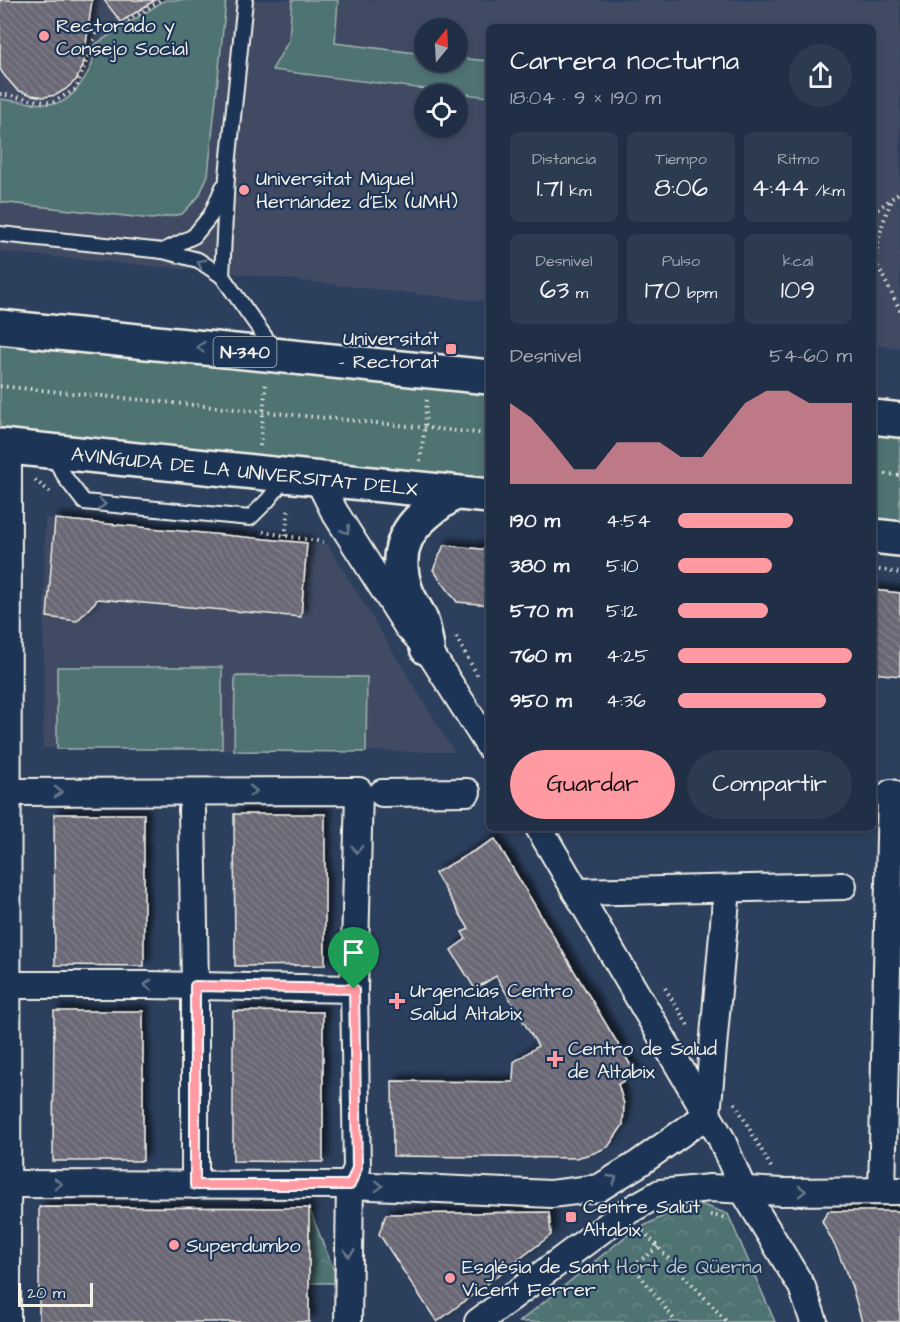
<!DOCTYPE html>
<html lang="es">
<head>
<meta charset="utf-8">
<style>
  :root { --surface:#212f46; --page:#2d3b51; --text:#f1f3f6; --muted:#a2a9b3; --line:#3e4a5f; --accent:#ff9aa2 }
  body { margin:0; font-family:"Architects Daughter",sans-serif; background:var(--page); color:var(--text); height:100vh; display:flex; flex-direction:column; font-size:22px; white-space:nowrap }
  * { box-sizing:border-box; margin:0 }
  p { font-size:20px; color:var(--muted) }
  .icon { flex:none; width:33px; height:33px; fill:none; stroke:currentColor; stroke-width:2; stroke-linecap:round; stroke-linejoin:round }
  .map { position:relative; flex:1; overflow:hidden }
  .side { position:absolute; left:486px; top:24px; width:390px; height:807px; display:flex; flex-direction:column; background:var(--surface); border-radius:9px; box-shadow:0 3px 9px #0003,0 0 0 2px var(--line) }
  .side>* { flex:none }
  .needle { width:39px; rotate:18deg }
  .fabs { position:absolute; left:414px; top:18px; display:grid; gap:12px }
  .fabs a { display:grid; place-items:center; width:54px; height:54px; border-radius:50%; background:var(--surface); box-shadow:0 3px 9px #0003,0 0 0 2px var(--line); font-size:30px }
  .scale { position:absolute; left:18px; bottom:15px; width:75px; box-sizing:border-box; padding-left:6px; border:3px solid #f4f1e8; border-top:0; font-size:16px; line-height:21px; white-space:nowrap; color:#f4f1e8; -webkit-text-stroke:4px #1d3557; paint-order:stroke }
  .pin { position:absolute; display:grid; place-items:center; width:51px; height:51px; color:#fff; margin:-62px -26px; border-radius:50% 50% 50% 0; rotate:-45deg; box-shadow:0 0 6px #0007 }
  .pin .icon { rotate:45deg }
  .round { display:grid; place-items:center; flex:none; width:63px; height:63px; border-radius:32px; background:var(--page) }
  .overview { display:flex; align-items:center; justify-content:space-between; height:102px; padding:0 24px }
  h1 { font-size:27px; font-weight:600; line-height:45px }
  .metrics { display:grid; grid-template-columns:repeat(3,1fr); gap:9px; height:102px; padding:6px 24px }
  .metrics div { display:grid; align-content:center; border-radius:9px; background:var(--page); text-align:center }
  .metrics b { font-size:26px; font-weight:600 }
  .metrics small { font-size:16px; font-weight:400 }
  .metrics p { font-size:16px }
  .chart { height:168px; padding:12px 24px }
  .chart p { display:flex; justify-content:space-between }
  .chart svg { width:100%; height:108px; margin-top:6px; fill:var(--accent); opacity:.7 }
  .primary-button { display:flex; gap:12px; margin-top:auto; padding:12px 24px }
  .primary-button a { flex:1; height:69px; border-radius:36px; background:var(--accent); color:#111; font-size:24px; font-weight:600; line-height:69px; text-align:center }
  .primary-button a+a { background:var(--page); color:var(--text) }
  ul { padding:0 24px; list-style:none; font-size:20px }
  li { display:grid; grid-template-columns:96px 72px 1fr; align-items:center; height:45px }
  li i { height:15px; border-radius:8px; background:var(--accent) }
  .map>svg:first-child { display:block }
  .built { fill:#3f4b64; fill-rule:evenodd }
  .green { fill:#4f7273; stroke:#a2b2ae; stroke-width:1.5 }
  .park { fill:url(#park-crowns); stroke:#a2b2ae; stroke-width:1.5 }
  .building { fill:url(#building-back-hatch); stroke:#f4f1e8; stroke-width:1.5; filter:url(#shadow) }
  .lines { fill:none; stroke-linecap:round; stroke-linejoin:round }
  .lane-casing { stroke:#f4f1e8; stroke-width:18 }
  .street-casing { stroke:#f4f1e8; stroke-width:30 }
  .highway-casing { stroke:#f4f1e8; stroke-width:38 }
  .path { stroke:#f4f1e8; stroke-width:4; stroke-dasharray:1.5 4.5; stroke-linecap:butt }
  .lane { stroke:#1d3557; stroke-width:14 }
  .street { stroke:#1d3557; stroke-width:26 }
  .highway { stroke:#1d3557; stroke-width:33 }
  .oneway { stroke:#68778a }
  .route-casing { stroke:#fff; stroke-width:12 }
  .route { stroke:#ff9aa2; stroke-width:8 }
  .poi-dot { fill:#ff9aa2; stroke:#1d3557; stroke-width:2 }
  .labels { text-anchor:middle; stroke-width:4.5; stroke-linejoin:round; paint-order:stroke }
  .shield { fill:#1d3557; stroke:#b4b9bc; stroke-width:1.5 }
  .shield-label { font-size:18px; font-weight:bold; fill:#f4f1e8 }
  .poi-label { font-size:20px; fill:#f4f1e8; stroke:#1d3557; text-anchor:start }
  .street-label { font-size:20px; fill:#f4f1e8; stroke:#1d3557 }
  .park-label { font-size:20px; fill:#bac5bf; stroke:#1d3557 }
</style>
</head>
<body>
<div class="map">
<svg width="900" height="1322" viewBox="0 0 900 1322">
  <defs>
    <pattern id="park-crowns" width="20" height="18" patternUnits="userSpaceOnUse" patternTransform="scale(1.5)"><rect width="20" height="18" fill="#4f7273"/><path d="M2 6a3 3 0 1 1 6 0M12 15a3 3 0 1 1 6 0" fill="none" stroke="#698787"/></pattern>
    <pattern id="building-back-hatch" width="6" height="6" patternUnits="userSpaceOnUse" patternTransform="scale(1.5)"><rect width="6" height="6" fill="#6a6775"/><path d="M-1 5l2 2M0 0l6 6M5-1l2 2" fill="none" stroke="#807d89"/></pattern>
    <filter id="shadow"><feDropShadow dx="5.5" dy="-5.5" stdDeviation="3" flood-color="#0009"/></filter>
  </defs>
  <rect width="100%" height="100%" fill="#2c3f5d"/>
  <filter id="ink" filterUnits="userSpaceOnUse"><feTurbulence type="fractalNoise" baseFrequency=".0167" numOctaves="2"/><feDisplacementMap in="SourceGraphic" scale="12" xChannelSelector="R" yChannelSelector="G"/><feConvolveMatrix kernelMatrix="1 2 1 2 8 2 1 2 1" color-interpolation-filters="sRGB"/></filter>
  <g filter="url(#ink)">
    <g class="built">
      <path d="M0,0H900V348L873,345V27H489V302L249,275L0,252ZM424,28H458V62H424ZM424,94H458V128H424Z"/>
      <path d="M45,518L328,545L454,752L43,748Z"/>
    </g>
    <g class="green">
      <path d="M165,0H226L208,175L199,196L182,214L152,219L0,202V99C14,101 51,107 62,102C73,97 88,75 92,64C93,59 93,51 94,45Z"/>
      <path d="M292,0H338L335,43L424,54V62H458V58L489,61V97L272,70L289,40Z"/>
      <path d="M0,334L489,382V481L0,431Z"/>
      <path d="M873,419L900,422V522L873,519Z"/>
      <rect x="57" y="667" width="165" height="82"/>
      <path d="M235,676L367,677L366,752L234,751Z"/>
    </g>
    <g class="park">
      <path d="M703,1205L728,1214L775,1322H519L630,1233L675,1210Z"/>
      <path d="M309,1208L339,1283H309Z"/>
    </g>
    <g class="building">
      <path d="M0,0H92L83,66L76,80L66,89L56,95L44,97L32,95L17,90L4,75L0,69Z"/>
      <path d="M104,0H155L121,22Z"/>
      <path d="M55,519L307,543L301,617L98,599L77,621L47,617Z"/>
      <path d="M444,545L489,550V605L457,602L433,570Z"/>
      <path d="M873,590L900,593V676L873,673Z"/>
      <path d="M54,814H144V966L55,965Z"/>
      <path d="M234,814H325V965L235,966Z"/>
      <path d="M495,839L636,1074L618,1084L624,1104L623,1125L608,1147L594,1153L576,1158L393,1156L392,1081L513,1082L514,1062L538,1046L496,976L475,989L451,950L466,939L462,932L469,929L435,873Z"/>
      <path d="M54,1011H143V1161H53Z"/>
      <path d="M233,1011L323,1012V1162L233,1161Z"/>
      <path d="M39,1207L309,1208V1322H39Z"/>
      <path d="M828,1211H900V1322H862L852,1287L837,1250L822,1221Z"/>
      <path d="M549,1212L551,1235L437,1322L379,1234L386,1214Z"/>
    </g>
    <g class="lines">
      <g class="lane-casing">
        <g id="lane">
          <path d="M0,234L163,251L198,260L222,276L275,351"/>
          <path d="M163,251L194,236L211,215L223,187"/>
          <path d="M222,276L227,176L245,0"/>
          <path d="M51,453L67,480L84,502L250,518L268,500L286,477"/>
        </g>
      </g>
      <g class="street-casing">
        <g id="street">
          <path d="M318,479L334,511L407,626L427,648L489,746"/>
          <path d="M0,792L359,791L354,989L357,1168L350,1185L348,1322"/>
          <path d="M382,793L467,792"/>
          <path d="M192,810L195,986V1185"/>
          <path d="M539,828L721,1138L743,1190L802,1287L814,1322"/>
          <path d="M576,892L843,886"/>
          <path d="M0,985H147L354,989"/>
          <path d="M0,1184L350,1185L551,1194L599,1188L638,1164L707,1115L727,889"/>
          <path d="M882,1191L891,793"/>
          <path d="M7,1322L8,447"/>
          <path d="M478,1322L623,1214L660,1193L710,1188L782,1192L900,1191"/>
        </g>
      </g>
      <g class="highway-casing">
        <g id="highway">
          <path d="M0,327L489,377"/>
          <path d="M873,417L900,420"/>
          <path id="s1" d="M0,446L489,496"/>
          <path d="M873,536L900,539"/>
          <path d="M427,648C425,638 424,626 419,616C415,608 409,600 406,591C389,541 415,518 454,493"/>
        </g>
      </g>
      <g class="path">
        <path d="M0,94L52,103L76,89L96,34L121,26L160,0"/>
        <path d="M873,213L900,192"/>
        <path d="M875,261C878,238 883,218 893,198"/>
        <path d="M875,261L900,310"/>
        <path d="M432,332V344"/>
        <path d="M0,386L489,434"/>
        <path d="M260,446L266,382"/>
        <path d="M420,461L425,427L427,397"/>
        <path d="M873,473L900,475"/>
        <path d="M35,480L50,492"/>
        <path d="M263,532L323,542"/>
        <path d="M285,536L289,507"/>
        <path d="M873,569L900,573"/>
        <path d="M456,637L479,678"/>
        <path d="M665,988L689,1027"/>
        <path d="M735,1103L771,1167"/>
        <path d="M710,1215L727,1218"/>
        <path d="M643,1231L727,1322"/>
        <path d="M658,1247L633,1266L676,1322"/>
      </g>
      <use href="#lane" class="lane"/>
      <use href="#street" class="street"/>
      <use href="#highway" class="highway"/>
    </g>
    <defs><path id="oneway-chevron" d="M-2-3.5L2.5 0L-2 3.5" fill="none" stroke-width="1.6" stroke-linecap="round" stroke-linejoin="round" transform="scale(1.5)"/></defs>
    <g class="oneway">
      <use href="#oneway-chevron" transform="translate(201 263) rotate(-151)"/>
      <use href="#oneway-chevron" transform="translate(201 347) rotate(-174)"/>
      <use href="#oneway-chevron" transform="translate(102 504) rotate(5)"/>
      <use href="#oneway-chevron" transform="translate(346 530) rotate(58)"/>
      <use href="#oneway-chevron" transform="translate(253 791)"/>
      <use href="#oneway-chevron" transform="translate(58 792)"/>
      <use href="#oneway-chevron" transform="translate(357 849) rotate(91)"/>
      <use href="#oneway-chevron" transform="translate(148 985) rotate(-179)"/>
      <use href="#oneway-chevron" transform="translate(613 1179) rotate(-31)"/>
      <use href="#oneway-chevron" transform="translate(58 1184)"/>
      <use href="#oneway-chevron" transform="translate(379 1186) rotate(2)"/>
      <use href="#oneway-chevron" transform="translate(802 1191)"/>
      <use href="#oneway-chevron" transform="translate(349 1253) rotate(91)"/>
    </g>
  </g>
  <g class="lines" filter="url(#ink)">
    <g class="route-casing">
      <path id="route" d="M195,986L354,989L357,1168L350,1185H195Z"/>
    </g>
    <use href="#route" class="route"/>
  </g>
  <g class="poi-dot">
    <circle cx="44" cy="36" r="6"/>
    <circle cx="244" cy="190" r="6"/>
    <rect x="445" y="343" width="12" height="12" rx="3"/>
    <path d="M394 992h6v6h6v6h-6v6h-6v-6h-6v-6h6z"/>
    <path d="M552 1050h6v6h6v6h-6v6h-6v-6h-6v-6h6z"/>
    <rect x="565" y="1211" width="12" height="12" rx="3"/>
    <circle cx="174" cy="1245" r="6"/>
    <circle cx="450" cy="1278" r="6"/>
  </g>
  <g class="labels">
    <rect class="shield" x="213.5" y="337" width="63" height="30" rx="4.5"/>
    <g class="shield-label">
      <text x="245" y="358">N-340</text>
    </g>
    <g class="poi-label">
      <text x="56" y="32">Rectorado y<tspan x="56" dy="23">Consejo Social</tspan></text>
      <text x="256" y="185">Universitat Miguel<tspan x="256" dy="23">Hernández d'Elx (UMH)</tspan></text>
      <text x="439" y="345" text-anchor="end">Universitat<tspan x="439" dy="23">- Rectorat</tspan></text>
      <text x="410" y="997">Urgencias Centro<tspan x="410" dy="23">Salud Altabix</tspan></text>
      <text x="568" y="1055">Centro de Salud<tspan x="568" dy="23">de Altabix</tspan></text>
      <text x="583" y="1213">Centre Salut<tspan x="583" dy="23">Altabix</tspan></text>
      <text x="186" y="1252">Superdumbo</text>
      <text x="462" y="1273">Església de Sant<tspan x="462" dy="23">Vicent Ferrer</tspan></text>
    </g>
    <g class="street-label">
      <text dy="7" stroke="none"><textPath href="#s1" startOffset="246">AVINGUDA DE LA UNIVERSITAT D'ELX</textPath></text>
    </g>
    <g class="park-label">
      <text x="689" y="1273">Hort de Qüerna</text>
    </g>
  </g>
</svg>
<div class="fabs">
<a><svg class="needle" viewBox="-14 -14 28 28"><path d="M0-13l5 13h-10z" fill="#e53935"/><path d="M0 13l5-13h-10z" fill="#a2a9b3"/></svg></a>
<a><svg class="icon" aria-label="locate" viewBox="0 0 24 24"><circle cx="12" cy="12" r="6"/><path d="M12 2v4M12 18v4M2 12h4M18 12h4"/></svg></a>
</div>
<div class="scale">20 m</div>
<div class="pin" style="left:354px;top:989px;background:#1e9e55"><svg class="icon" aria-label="arrive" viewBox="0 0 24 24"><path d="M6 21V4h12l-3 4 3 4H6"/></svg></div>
<section class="side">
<div class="overview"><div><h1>Carrera nocturna</h1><p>18:04 · 9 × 190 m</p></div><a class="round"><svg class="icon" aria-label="share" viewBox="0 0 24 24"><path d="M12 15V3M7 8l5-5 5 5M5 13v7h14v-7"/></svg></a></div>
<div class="metrics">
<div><p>Distancia</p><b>1.71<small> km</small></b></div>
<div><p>Tiempo</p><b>8:06</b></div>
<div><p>Ritmo</p><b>4:44<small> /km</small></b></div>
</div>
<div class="metrics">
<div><p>Desnivel</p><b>63<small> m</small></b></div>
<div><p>Pulso</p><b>170<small> bpm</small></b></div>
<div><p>kcal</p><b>109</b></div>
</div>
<div class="chart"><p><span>Desnivel</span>54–60 m</p>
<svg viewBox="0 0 160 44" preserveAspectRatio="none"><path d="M0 44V11L10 17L20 27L30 38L40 38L50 27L60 27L70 27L80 33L90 33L100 22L110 11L120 6L130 6L140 11L150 11L160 11V44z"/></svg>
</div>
<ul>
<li><b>190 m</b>4:54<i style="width:66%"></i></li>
<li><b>380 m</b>5:10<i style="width:54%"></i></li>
<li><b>570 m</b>5:12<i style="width:52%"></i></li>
<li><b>760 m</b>4:25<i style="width:100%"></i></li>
<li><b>950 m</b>4:36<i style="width:85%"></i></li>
</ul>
<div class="primary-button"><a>Guardar</a><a>Compartir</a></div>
</section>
</div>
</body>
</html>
